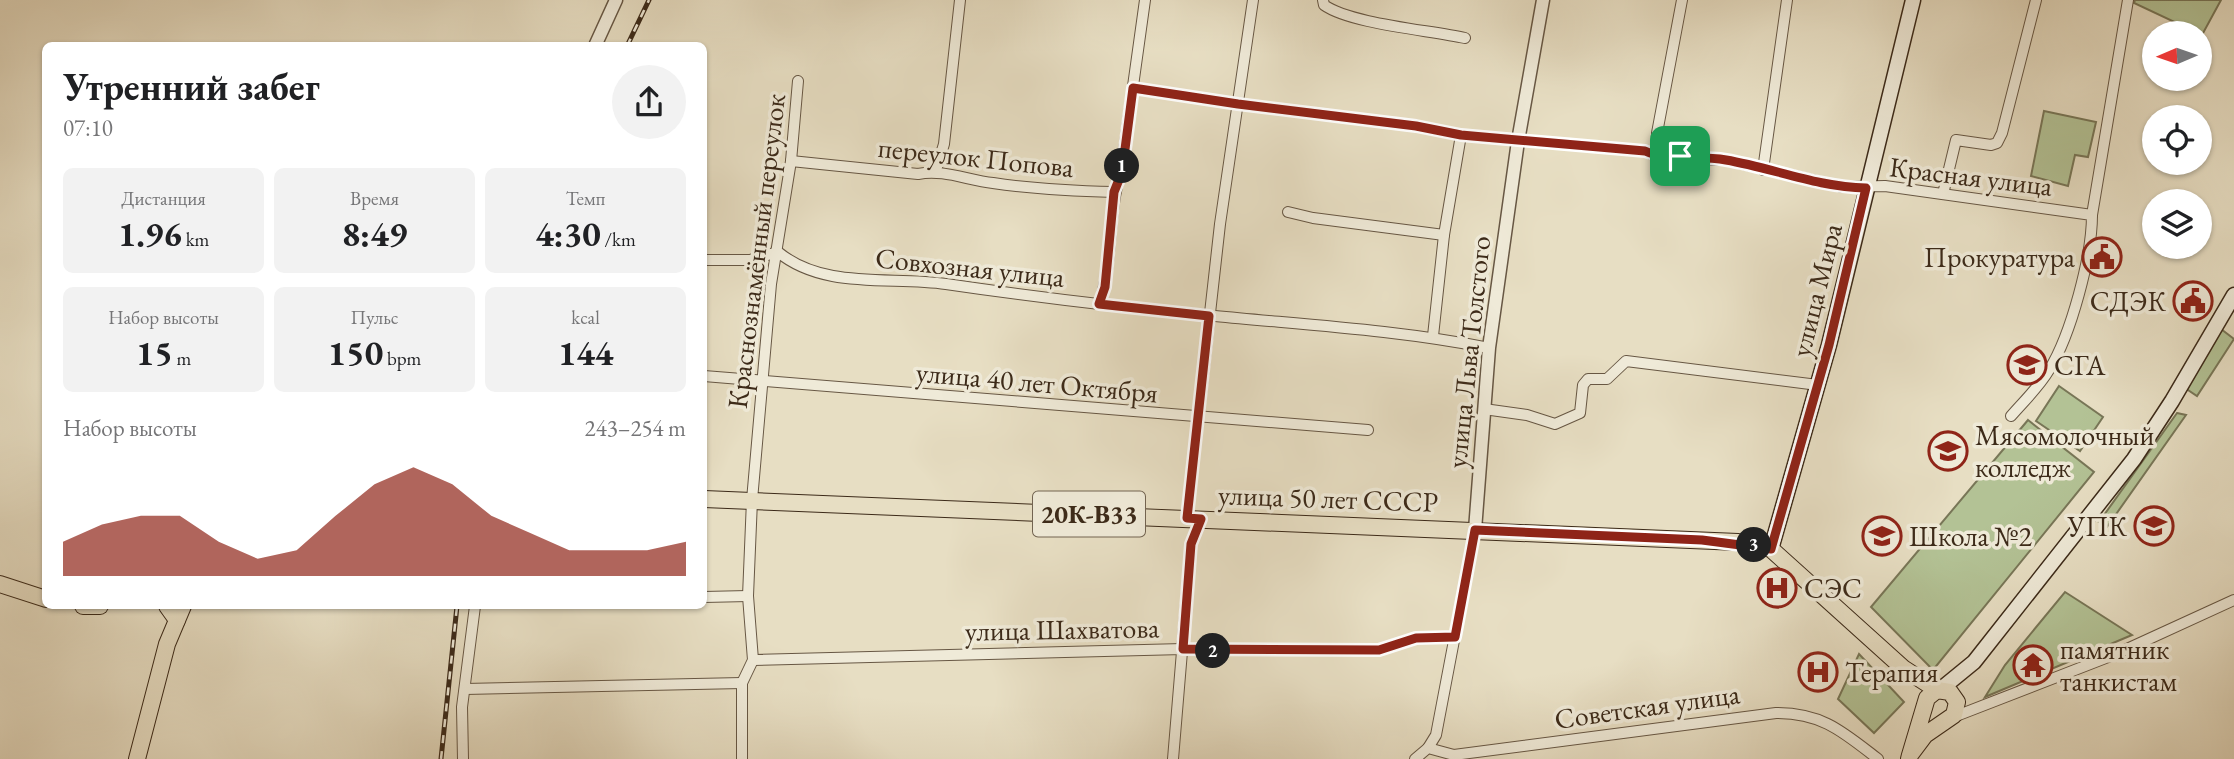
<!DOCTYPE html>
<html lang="ru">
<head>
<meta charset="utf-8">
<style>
  :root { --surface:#fff; --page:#f2f2f2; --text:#202124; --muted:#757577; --accent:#8f2418 }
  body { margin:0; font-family:"EB Garamond",serif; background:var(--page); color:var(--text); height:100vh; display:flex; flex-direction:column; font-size:26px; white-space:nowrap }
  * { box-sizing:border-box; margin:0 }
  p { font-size:23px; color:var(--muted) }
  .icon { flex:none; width:38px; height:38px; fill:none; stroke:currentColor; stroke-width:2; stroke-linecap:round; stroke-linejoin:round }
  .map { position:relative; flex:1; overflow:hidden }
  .side { position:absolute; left:42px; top:42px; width:665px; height:567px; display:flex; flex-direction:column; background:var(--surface); border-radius:10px; box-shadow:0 2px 5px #0004 }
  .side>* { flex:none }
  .needle { width:46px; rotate:268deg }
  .fabs { position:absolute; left:2142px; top:21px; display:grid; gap:14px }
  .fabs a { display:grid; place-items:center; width:70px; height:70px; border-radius:50%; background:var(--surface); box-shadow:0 2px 5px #0004; font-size:35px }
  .pin { position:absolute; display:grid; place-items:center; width:60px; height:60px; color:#fff; margin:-30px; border-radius:14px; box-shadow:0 4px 10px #0006 }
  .km { position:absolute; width:35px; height:35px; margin:-18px; border-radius:50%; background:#222; color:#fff; font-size:19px; line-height:35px; text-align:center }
  .round { display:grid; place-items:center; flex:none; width:74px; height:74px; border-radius:37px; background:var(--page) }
  .head { display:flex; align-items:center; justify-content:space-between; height:119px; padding:0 21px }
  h1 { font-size:38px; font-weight:700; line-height:52px }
  .figures { display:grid; grid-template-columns:repeat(3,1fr); gap:10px; height:119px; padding:7px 21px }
  .figures div { display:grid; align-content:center; border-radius:10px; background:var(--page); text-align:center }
  .figures b { font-size:35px; font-weight:700 }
  .figures small { font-size:19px; font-weight:400 }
  .figures p { font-size:19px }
  .chart { height:196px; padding:14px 21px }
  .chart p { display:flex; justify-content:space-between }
  .chart svg { width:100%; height:126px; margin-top:7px; fill:var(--accent); opacity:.7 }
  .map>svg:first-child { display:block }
  .green { fill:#b3c295; stroke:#787657; stroke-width:2 }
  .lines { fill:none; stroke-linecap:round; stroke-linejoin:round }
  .minor-casing { stroke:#675744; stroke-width:12 }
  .tertiary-casing { stroke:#675744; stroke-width:15 }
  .secondary-casing { stroke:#3c2a19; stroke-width:17 }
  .primary-casing { stroke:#3c2a19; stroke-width:18 }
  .minor { stroke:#efead8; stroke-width:10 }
  .tertiary { stroke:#efead8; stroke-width:12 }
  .secondary { stroke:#efead8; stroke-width:14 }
  .primary { stroke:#e7dec3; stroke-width:16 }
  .rail-casing { stroke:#3c2a19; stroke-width:5 }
  .rail { stroke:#efead8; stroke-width:2.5; stroke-dasharray:8; stroke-linecap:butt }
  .route-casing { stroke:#fff; stroke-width:14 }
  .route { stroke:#8f2418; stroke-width:9 }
  .labels { text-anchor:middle; stroke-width:7; stroke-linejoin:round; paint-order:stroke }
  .shield { fill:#efead8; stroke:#726452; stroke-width:2 }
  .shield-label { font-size:26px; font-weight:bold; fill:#3c2a19 }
  .street-label { font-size:28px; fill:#3c2a19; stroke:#efead8 }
  .poi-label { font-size:28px; fill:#3c2a19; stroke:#efead8; text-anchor:start }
</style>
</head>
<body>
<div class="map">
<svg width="2234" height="759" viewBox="0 0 2234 759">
  <rect width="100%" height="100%" fill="#e7dec3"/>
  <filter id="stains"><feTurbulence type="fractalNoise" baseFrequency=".00286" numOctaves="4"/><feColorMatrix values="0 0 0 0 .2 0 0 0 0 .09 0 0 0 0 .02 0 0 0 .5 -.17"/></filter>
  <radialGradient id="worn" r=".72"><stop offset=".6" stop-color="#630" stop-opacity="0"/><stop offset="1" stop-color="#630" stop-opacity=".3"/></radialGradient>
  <g class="green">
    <path d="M2135,0H2221L2202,35L2134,3Z"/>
    <path d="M2044,111L2096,122L2088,157L2075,155L2068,186L2031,176Z"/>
    <path d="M2221,329L2234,339L2197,396L2185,388Z"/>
    <path d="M2059,386L2103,417L2080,451L2036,421Z"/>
    <path d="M2177,413L2186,415L2107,527L2099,522Z"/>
    <path d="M2028,420L2094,472L1933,670L1871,607Z"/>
    <path d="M2065,592L2132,635L1985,697L2005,665Z"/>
    <path d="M1859,654L1904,702L1874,733L1838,699Z"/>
  </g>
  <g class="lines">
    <g class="minor-casing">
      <g id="minor">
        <path d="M1323,0L1324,5C1351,24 1429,30 1465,38"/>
        <path d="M1133,88L1238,104L1416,126L1461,135L1645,151L1659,158L1726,160L1842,187L1885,186L2092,215C2092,256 2071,335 2049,370C2039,387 2024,401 2011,416"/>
        <path d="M1680,156L1664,144L1657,133L1682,0"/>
        <path d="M791,161L918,174C943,169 967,180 993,183C1033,189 1074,191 1114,192"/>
        <path d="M936,170L944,144L960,0"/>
        <path d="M1763,170L1787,0"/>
        <path d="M1943,194L1956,140L1991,145L1997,143L2002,133L2036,0"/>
        <path d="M1288,212L1313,218L1444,235"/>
        <path d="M2092,215L2128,0"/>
        <path d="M704,260H750L778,252C824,290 891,276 946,284C1035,297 1125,308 1215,316C1307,325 1398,330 1489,348"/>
        <path d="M1099,304C1114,261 1107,214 1121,172L1145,0"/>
        <path d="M1433,336L1444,235L1461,135"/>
        <path d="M704,376L1368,430"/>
        <path d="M1484,409L1527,415L1555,424L1580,413L1583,385L1588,379H1607L1626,361L1818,385"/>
        <path d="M1187,518L1220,224L1253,0"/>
        <path d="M704,597L748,596"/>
        <path d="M753,660L1183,649L1379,650L1416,638L1455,637"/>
        <path d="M465,689L742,683"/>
        <path d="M1951,718L2116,654L2234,600"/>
        <path d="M1428,748L1436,735L1475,530"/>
        <path d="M463,759L462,707L475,606"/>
        <path d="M742,759V683L753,660L748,596L752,500L771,284L791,161L798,81"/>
        <path d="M1173,759L1191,544L1201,519"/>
        <path d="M1415,759L1428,748L1454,755L1776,713C1823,713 1843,732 1878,759"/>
      </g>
    </g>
    <g class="tertiary-casing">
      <g id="tertiary">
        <path d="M595,46L616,0"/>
        <path d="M1475,530L1489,348L1518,141L1543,0"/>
      </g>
    </g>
    <g class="secondary-casing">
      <g id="secondary">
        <path d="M1771,549L1829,345L1913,0"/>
        <path d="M1941,689L1974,662L2134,459L2172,401L2234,295"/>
      </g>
    </g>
    <g class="primary-casing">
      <g id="primary">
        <path d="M704,499L1738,542L1771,549L1903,668L1937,690"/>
        <path d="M0,584L46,599"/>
        <path d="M83,606H100"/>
        <path d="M167,606L177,620"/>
        <path d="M137,759L167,644L183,606"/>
        <path d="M1909,759L1910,755L1927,698L1937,690L1950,692L1957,702L1954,715L1925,735L1910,755"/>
      </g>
    </g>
    <use href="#minor" class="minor"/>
    <use href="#tertiary" class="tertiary"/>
    <use href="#secondary" class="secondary"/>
    <use href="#primary" class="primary"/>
    <g class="rail-casing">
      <g id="rail">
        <path d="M627,46L649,0"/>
        <path d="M441,759L457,606"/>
      </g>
    </g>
    <use href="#rail" class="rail"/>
  </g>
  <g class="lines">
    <g class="route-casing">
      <path id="route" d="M1133,88L1238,104L1416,126L1461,135L1645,151C1669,162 1699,155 1726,160C1773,168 1817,187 1866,188L1829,345L1771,549L1702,540L1475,530L1455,637L1416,638L1379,650L1183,649L1191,544L1201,519L1187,518L1209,316L1099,304L1105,287L1114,192L1122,172Z"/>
    </g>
    <use href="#route" class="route"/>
  </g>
  <defs>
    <g id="civic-ring" transform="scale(2.0125)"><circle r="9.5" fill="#efead8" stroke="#8f2418" stroke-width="1.5"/><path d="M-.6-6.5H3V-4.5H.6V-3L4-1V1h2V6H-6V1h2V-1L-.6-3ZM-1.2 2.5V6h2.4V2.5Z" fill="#8f2418"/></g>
    <g id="university-ring" transform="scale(2.0125)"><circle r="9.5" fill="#efead8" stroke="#8f2418" stroke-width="1.5"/><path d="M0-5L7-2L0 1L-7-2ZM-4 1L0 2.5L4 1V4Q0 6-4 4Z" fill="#8f2418"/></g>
    <g id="school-ring" transform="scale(2.0125)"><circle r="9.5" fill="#efead8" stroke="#8f2418" stroke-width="1.5"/><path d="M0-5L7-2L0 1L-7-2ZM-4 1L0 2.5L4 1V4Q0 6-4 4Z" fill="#8f2418"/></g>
    <g id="hospital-ring" transform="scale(2.0125)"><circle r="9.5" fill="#efead8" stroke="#8f2418" stroke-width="1.5"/><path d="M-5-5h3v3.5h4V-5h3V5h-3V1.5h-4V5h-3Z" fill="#8f2418"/></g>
    <g id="temple-ring" transform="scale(2.0125)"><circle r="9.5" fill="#efead8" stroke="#8f2418" stroke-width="1.5"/><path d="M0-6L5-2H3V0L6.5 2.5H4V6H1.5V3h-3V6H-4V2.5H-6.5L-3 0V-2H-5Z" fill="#8f2418"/></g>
  </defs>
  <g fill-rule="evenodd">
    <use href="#civic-ring" x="2102" y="257"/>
    <use href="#civic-ring" x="2193" y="301"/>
    <use href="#university-ring" x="2027" y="365"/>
    <use href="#university-ring" x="1948" y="451"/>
    <use href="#school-ring" x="2154" y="526"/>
    <use href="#school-ring" x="1882" y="536"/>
    <use href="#hospital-ring" x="1777" y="588"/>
    <use href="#temple-ring" x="2033" y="665"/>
    <use href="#hospital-ring" x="1818" y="672"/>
  </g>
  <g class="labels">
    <rect class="shield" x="1033" y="491.5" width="112" height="45" rx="5"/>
    <g class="shield-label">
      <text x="1089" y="523">20К-В33</text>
    </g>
    <g class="street-label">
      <text transform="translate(976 157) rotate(6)" y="10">переулок Попова</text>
      <text transform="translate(1971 176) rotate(7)" y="10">Красная улица</text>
      <text transform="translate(756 251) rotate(-83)" y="10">Краснознамённый переулок</text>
      <text transform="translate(970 267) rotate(6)" y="10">Совхозная улица</text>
      <text transform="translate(1816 290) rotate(-76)" y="10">улица Мира</text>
      <text transform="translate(1468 352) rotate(-84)" y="10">улица Льва Толстого</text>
      <text transform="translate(1037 382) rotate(5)" y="10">улица 40 лет Октября</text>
      <text transform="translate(1328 498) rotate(2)" y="10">улица 50 лет СССР</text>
      <text transform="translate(1062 629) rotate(-1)" y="10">улица Шахватова</text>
      <text transform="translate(1647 706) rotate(-8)" y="10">Советская улица</text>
    </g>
    <g class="poi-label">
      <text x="2075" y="267" text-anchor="end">Прокуратура</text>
      <text x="2166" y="311" text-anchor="end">СДЭК</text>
      <text x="2054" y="375">СГА</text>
      <text x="1975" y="445">Мясомолочный<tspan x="1975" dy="32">колледж</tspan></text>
      <text x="2127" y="536" text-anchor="end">УПК</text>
      <text x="1909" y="546">Школа №2</text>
      <text x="1804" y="598">СЭС</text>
      <text x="2060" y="659">памятник<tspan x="2060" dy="32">танкистам</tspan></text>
      <text x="1845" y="682">Терапия</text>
    </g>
  </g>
  <rect width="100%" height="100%" filter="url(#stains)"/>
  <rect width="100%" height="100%" fill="url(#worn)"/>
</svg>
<div class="fabs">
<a><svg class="needle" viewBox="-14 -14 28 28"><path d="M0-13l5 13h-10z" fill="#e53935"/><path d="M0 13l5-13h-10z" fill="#757577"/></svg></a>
<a><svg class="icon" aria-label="locate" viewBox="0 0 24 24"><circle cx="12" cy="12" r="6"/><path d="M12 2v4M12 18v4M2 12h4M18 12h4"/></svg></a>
<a><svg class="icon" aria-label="layers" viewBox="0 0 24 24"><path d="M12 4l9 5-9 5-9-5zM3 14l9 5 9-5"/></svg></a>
</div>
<div class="pin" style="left:1680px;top:156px;background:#1e9e55"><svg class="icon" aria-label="arrive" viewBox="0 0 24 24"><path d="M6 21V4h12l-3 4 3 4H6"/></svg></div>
<b class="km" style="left:1122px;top:166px">1</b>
<b class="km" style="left:1213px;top:651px">2</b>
<b class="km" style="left:1754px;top:545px">3</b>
<section class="side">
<div class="head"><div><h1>Утренний забег</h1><p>07:10</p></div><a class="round"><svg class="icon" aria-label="share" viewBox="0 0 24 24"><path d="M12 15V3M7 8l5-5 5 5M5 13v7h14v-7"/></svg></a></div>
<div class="figures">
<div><p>Дистанция</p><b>1.96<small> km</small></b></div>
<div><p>Время</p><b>8:49</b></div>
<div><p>Темп</p><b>4:30<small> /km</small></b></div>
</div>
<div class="figures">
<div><p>Набор высоты</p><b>15<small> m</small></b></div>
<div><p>Пульс</p><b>150<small> bpm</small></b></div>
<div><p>kcal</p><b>144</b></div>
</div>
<div class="chart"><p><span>Набор высоты</span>243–254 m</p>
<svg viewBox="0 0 160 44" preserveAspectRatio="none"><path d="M0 44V32L10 26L20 23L30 23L40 32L50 38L60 35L70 23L80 12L90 6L100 12L110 23L120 29L130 35L140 35L150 35L160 32V44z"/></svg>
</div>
</section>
</div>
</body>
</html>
